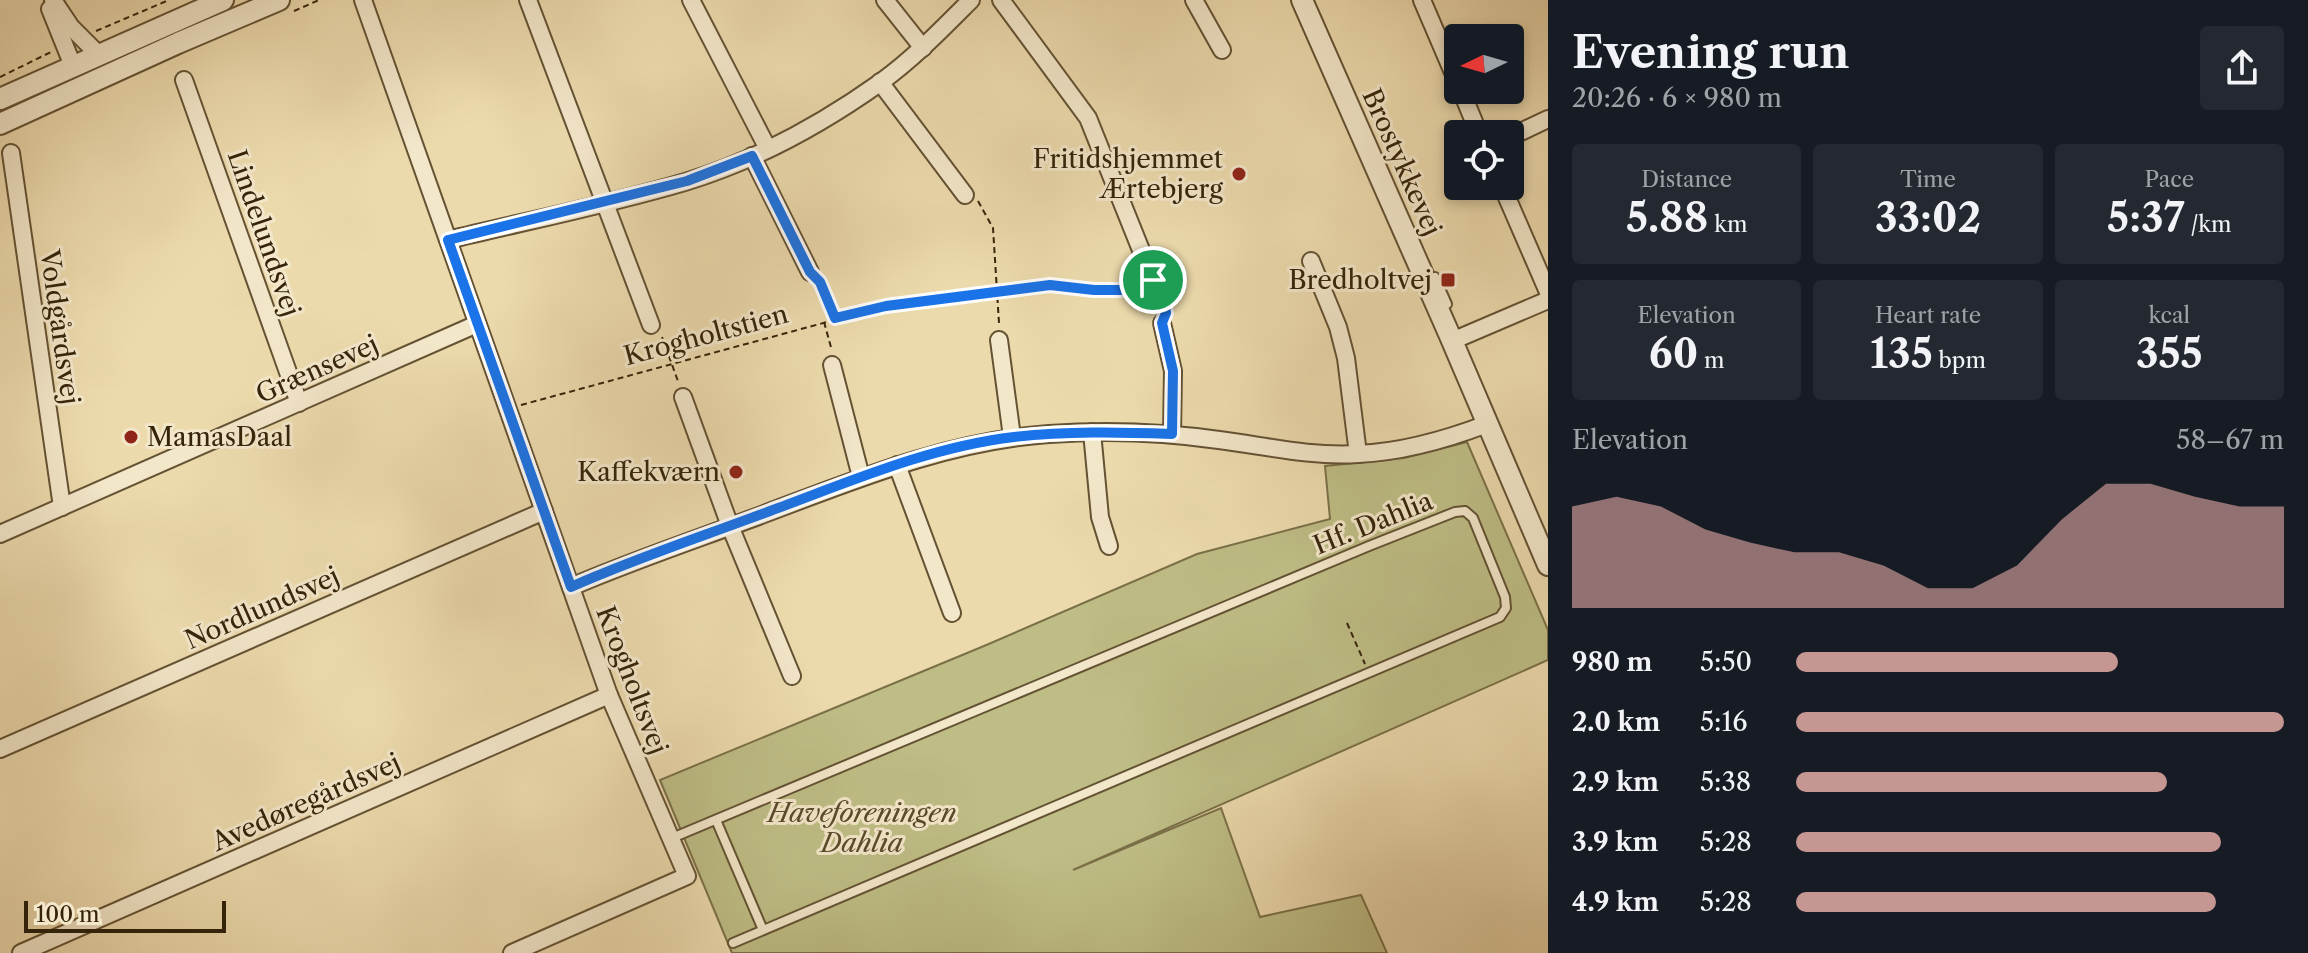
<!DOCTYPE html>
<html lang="en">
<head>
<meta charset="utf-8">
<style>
  :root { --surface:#171b24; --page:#242831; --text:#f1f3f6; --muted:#9ea1a6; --accent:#c59692 }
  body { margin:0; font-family:"Libre Caslon Text",serif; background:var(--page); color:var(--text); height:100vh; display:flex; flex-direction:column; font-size:30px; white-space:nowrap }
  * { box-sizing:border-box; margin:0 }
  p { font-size:26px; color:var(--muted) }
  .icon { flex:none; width:44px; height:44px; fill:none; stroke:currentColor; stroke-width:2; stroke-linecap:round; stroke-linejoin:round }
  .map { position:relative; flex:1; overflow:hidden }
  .details { display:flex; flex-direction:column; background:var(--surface); width:760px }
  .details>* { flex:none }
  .needle { width:52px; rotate:265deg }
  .buttons { position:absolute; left:1444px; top:24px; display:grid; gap:16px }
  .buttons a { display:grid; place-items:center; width:80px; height:80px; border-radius:8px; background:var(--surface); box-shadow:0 4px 12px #0003; font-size:40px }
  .scale { position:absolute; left:24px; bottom:20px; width:202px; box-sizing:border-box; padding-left:8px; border:4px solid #36240a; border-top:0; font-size:22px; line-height:28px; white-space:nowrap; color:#36240a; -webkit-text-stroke:6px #f3e7ca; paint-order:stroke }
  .pin { position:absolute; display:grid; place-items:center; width:68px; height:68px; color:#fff; margin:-34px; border:4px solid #fff; border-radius:50%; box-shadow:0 2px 8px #0007 }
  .round { display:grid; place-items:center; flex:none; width:84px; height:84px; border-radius:8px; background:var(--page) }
  .headline { display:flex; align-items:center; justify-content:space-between; height:136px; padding:0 24px }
  h1 { font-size:44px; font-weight:800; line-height:60px }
  .figures { display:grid; grid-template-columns:repeat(3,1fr); gap:12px; height:136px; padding:8px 24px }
  .figures div { display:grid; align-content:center; border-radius:8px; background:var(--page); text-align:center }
  .figures b { font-size:40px; font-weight:800 }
  .figures small { font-size:22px; font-weight:400 }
  .figures p { font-size:22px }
  .chart { height:224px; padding:16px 24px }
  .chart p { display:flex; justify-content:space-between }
  .chart svg { width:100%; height:144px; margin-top:8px; fill:var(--accent); opacity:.7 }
  ul { padding:0 24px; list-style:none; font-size:26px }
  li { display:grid; grid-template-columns:128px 96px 1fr; align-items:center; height:60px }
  li i { height:20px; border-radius:10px; background:var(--accent) }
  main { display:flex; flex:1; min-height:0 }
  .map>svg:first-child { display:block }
  .green { fill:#bebd85; stroke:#7a7048; stroke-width:2 }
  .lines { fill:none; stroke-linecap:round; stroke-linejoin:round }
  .service-casing { stroke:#645233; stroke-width:12 }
  .minor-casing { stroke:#645233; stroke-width:20 }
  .tertiary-casing { stroke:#645233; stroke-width:24 }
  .path { stroke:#36240a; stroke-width:2; stroke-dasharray:6 4; stroke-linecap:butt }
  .service { stroke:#f3e7ca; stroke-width:8 }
  .minor { stroke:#f3e7ca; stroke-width:16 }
  .tertiary { stroke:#f3e7ca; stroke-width:20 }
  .route-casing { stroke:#fff; stroke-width:16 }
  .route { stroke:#1a73e8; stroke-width:10 }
  .poi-dot { fill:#8f2418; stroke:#f3e7ca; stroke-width:3 }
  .labels { text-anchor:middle; stroke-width:6; stroke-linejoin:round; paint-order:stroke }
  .poi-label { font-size:26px; fill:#36240a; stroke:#f3e7ca; text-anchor:end }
  .street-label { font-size:26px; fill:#36240a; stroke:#f3e7ca }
  .park-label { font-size:26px; font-style:italic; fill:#584a29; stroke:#f3e7ca }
</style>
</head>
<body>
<main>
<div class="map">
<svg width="1548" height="953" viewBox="0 0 1548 953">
  <rect width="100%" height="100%" fill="#ecdaad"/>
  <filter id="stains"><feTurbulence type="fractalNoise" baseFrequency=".0025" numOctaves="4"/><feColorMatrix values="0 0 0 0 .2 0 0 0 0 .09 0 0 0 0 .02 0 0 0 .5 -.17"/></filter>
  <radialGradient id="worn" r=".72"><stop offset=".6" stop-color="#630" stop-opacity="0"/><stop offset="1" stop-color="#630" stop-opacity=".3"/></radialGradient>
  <path class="green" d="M1467,442L1548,630V660L1073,870L1221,808L1260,917L1361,895L1387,953H732L660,780L984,646L1197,554L1330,519L1325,466L1404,458Z"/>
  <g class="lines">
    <g class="service-casing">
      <g id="service">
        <path d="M1435,277L1447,304"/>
        <path d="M716,820L763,930"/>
        <path d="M672,838L1369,546L1455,512L1465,511L1473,518L1505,597L1506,608L1500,617L733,943"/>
      </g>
    </g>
    <g class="minor-casing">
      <g id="minor">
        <path d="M53,0L71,27L98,54"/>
        <path d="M363,0L609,695L687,876L512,953"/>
        <path d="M528,0L651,325"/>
        <path d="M691,0L768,149"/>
        <path d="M885,0L923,48"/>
        <path d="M1001,0L1088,118L1153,280"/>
        <path d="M1194,0L1222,50"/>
        <path d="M1422,0L1458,84"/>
        <path d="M50,9L73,66"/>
        <path d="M184,80L299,403"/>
        <path d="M880,82L965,195"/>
        <path d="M1461,90L1479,134"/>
        <path d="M1510,137L1548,119"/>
        <path d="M11,153L62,507"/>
        <path d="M752,156L810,272"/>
        <path d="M1502,186L1548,292"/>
        <path d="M448,240C527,221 607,205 685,182C754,161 822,124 881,82C914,58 942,29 971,0"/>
        <path d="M1311,261L1338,327L1346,358L1358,454"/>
        <path d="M1162,323L1173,371L1172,434"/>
        <path d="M999,340L1012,437"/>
        <path d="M1452,341L1548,300"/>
        <path d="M832,365L861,477"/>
        <path d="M683,397L730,526L792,676"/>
        <path d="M1092,432L1100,517L1109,546"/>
        <path d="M897,465L952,613"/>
        <path d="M0,534L477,324"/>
        <path d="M571,587C634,560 700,538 764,514C857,479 949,441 1049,434C1106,430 1163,432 1219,440C1266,446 1310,457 1358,454C1403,452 1445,440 1487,424"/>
        <path d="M0,749L544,511"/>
        <path d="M21,953L609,695"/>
      </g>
    </g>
    <g class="tertiary-casing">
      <g id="tertiary">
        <path d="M1302,0L1450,336L1548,565"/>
        <path d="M0,99L223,0"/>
        <path d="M0,124L178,43L279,0"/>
      </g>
    </g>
    <g class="path">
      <path d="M294,11L319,0"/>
      <path d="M96,31L169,0"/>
      <path d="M0,77L51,52"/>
      <path d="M978,201L993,228L999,323"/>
      <path d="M820,282L835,317"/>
      <path d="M1162,291L1165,308"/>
      <path d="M824,322L832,351"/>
      <path d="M662,337L679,384"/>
      <path d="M521,405L886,306L1050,285L1094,290H1120L1139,286"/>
      <path d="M1347,623L1365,664"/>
    </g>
    <use href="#service" class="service"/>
    <use href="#minor" class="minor"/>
    <use href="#tertiary" class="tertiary"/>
  </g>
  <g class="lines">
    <g class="route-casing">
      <path id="route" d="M752,156L810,272L820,282L835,318L886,306L1050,285L1094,290H1120L1153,280L1160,283L1166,313L1162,323L1173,371L1172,434C1119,432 1066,431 1014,437C929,447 849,482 770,511C704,536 636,558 571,587L448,240L687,181Z"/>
    </g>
    <use href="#route" class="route"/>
  </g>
  <g class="poi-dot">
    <circle cx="1239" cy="174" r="8"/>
    <rect x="1440" y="272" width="16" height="16" rx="4"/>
    <circle cx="131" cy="437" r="8"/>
    <circle cx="736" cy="472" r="8"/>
  </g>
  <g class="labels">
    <g class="poi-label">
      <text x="1223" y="168">Fritidshjemmet<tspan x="1223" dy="30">Ærtebjerg</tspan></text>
      <text x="1432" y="289">Bredholtvej</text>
      <text x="147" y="446" text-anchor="start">MamasDaal</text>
      <text x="720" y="481">Kaffekværn</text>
    </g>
    <g class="street-label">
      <text transform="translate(1402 162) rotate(66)" y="9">Brostykkevej</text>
      <text transform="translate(264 233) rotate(71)" y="9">Lindelundsvej</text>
      <text transform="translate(60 327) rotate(82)" y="9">Voldgårdsvej</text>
      <text transform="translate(706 335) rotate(-15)" y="9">Krogholtstien</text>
      <text transform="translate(317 369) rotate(-24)" y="9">Grænsevej</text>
      <text transform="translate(1373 523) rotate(-22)" y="9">Hf. Dahlia</text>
      <text transform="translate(262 608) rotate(-24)" y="9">Nordlundsvej</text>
      <text transform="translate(632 680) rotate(69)" y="9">Krogholtsvej</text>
      <text transform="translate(306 802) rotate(-24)" y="9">Avedøregårdsvej</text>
    </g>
    <g class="park-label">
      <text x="862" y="822">Haveforeningen<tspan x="862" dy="30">Dahlia</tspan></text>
    </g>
  </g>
  <rect width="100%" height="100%" filter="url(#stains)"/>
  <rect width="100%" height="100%" fill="url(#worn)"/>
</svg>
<div class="buttons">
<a><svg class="needle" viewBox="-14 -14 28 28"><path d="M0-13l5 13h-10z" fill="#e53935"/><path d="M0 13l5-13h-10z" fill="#9ea1a6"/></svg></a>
<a><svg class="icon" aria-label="locate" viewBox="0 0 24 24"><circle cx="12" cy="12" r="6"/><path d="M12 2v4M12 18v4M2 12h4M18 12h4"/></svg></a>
</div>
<div class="scale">100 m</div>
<div class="pin" style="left:1153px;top:280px;background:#1e9e55"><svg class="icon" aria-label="arrive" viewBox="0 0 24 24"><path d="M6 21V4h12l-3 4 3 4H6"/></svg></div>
</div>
<section class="details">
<div class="headline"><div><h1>Evening run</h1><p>20:26 · 6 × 980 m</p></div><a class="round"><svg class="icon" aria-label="share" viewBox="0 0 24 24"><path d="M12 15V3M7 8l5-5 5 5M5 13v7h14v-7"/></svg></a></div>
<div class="figures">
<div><p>Distance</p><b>5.88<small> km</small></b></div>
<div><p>Time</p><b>33:02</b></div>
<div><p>Pace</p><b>5:37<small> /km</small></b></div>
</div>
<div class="figures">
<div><p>Elevation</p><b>60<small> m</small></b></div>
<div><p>Heart rate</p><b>135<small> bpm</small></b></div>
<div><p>kcal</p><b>355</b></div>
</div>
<div class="chart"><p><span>Elevation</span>58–67 m</p>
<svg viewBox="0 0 160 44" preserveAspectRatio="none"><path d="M0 44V13L10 10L20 13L30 20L40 24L50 27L60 27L70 31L80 38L90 38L100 31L110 17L120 6L130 6L140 10L150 13L160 13V44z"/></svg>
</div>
<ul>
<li><b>980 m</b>5:50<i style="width:66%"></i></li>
<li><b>2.0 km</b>5:16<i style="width:100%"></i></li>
<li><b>2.9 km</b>5:38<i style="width:76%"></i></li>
<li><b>3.9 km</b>5:28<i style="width:87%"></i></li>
<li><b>4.9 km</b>5:28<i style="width:86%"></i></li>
</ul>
</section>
</main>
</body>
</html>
